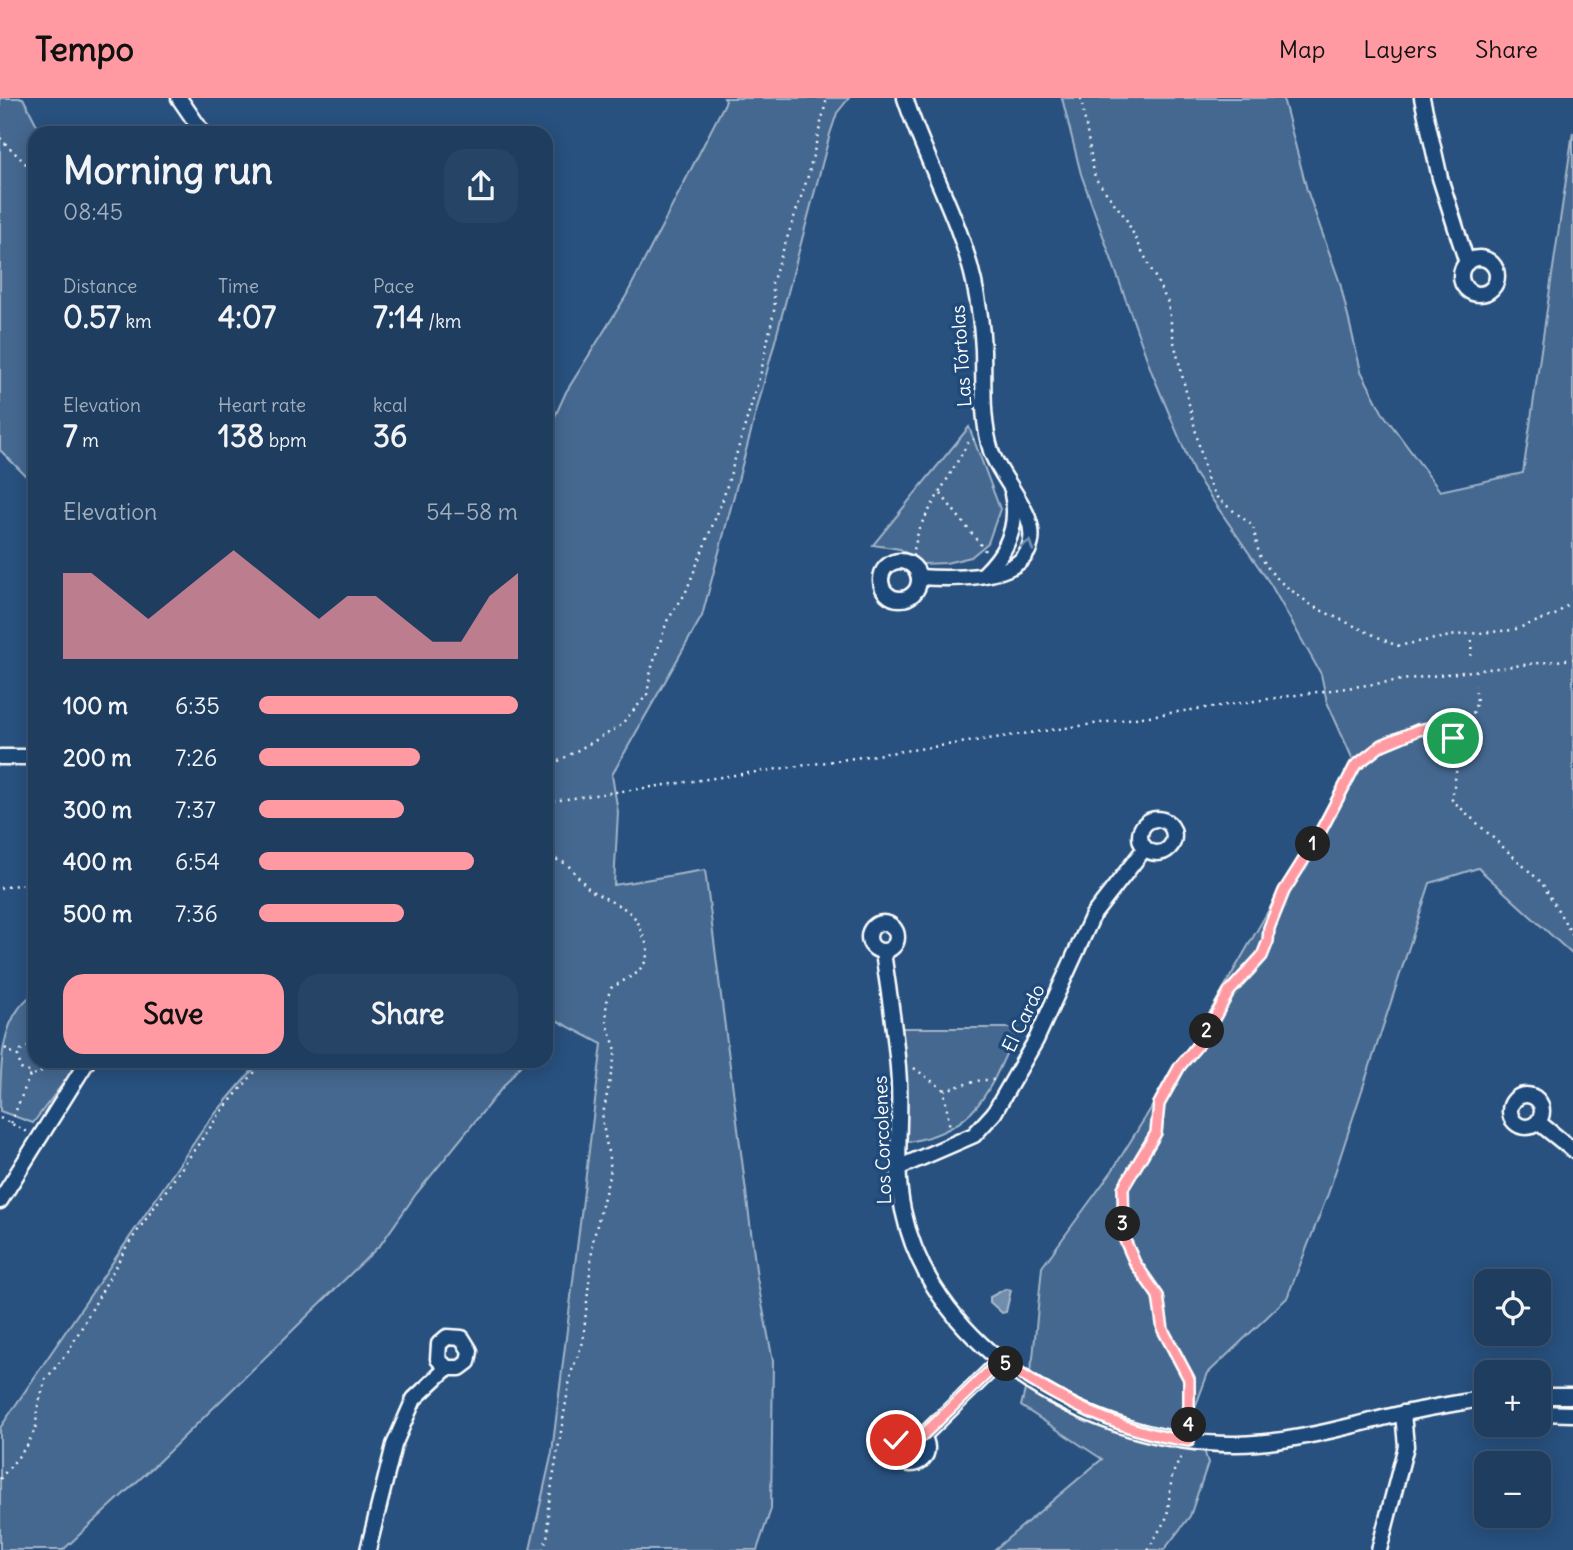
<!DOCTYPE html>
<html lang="en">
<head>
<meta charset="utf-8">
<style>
  :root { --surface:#1e3d5f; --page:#264465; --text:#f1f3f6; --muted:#a1aebd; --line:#3c5674; --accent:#ff9aa2 }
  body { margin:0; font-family:Delius,sans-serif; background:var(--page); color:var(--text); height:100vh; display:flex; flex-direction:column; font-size:26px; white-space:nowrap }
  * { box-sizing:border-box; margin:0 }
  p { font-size:23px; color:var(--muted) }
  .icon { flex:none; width:38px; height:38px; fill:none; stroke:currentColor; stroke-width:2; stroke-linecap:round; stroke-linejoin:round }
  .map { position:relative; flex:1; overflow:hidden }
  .drawer { position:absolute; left:28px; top:28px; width:525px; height:942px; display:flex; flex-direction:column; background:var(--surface); border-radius:21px; box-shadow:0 4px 18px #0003,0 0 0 2px var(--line) }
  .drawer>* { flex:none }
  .buttons { position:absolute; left:1474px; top:1171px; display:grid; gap:14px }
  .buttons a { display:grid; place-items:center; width:77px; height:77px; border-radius:14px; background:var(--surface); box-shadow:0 4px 18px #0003,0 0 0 2px var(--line); font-size:35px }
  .pin { position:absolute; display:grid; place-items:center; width:60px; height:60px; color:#fff; margin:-30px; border:4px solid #fff; border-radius:50%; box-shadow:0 2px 7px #0007 }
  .km { position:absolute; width:35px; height:35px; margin:-18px; border-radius:50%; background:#222; color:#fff; font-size:19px; line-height:35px; text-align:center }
  .round { display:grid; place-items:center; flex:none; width:74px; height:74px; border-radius:21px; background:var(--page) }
  .head { display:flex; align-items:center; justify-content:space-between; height:119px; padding:0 35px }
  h1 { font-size:38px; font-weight:700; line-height:52px }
  .stats { display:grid; grid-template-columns:repeat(3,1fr); gap:10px; height:119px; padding:7px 35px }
  .stats div { display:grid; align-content:center }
  .stats b { font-size:30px; font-weight:700 }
  .stats small { font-size:19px; font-weight:400 }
  .stats p { font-size:19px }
  .chart { height:196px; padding:14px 35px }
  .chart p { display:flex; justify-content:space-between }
  .chart svg { width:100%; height:126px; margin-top:7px; fill:var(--accent); opacity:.7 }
  .action { display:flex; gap:14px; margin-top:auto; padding:14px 35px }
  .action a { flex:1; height:80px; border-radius:21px; background:var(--accent); color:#111; font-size:28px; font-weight:700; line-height:80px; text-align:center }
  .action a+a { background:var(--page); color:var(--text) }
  ul { padding:0 35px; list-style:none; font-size:23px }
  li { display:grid; grid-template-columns:112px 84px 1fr; align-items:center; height:52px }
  li i { height:18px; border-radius:9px; background:var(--accent) }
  header { display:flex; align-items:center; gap:42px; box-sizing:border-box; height:98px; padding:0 35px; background:var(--accent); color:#111 }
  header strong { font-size:33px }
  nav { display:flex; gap:38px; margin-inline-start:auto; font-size:24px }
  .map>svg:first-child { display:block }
  .green { fill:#446890; stroke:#a2b4c8; stroke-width:2 }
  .water { fill:#718dab; stroke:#aabbcd; stroke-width:2 }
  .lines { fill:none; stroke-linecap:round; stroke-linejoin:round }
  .street-casing { stroke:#fff; stroke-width:19 }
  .path { stroke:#fff; stroke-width:2.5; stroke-dasharray:2 5; stroke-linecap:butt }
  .street { stroke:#1f4a7a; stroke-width:14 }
  .oneway { stroke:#7992af }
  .route-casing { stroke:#fff; stroke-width:14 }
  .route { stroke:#ff9aa2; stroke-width:9 }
  .labels { text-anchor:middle; stroke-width:7; stroke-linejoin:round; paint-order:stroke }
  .street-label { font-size:19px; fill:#fff; stroke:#1f4a7a }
</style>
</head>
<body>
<header>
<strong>Tempo</strong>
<nav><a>Map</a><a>Layers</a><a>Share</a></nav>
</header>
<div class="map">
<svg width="1573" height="1452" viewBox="0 0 1573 1452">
  <rect width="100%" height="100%" fill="#28517f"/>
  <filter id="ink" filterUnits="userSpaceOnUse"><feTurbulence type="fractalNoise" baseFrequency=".0143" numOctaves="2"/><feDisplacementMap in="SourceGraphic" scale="14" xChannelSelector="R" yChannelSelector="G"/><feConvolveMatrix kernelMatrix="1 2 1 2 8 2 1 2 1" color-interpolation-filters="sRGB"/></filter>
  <g filter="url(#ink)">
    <g class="green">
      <path d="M0,0H23L41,35H35V387L0,352Z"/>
      <path d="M724,0H849L837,15L830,36L702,518L612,677L618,714L614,787L705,772L757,1180L773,1263L771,1411L757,1452H530L552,1354L602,946L556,922L546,935V338L566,294L626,198L726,3Z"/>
      <path d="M1062,0H1283L1307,92L1340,185L1361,273L1382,314L1440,393L1523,375L1573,34V857L1478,770L1430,785L1328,1096L1287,1200L1208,1275L1193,1315L1208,1365L1190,1418L1164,1452H994L1102,1361L1021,1308L1033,1260L1042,1169L1112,1073L1199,933L1354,664L1327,604L1321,576L1271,487L1194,375L1152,275L1081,76Z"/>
      <path d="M969,329L1000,411L988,445L971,459L946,465L922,466L900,451L873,447Z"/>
      <path d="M35,895V962L80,963L33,1025L0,1013C0,969 0,917 35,895Z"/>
      <path d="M901,930H1018C988,993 980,1033 903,1045Z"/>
      <path d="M260,963H524L416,1096L381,1146L154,1368L63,1452H0V1330L208,1024Z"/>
    </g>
    <path class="water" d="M1005,1191L1011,1192L1006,1214L1002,1215L990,1204V1199Z"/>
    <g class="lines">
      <g class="street-casing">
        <g id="street">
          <path d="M179,0L203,35"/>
          <path d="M905,0C925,62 960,120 974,184C979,207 982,229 983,252C984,286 981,320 991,353C1001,384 1044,420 1028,453C1013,483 948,481 919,479"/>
          <path d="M1422,0L1440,80L1467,165"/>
          <circle cx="1479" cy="178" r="18"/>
          <circle cx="900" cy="482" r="19"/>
          <path d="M985,475C1007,454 1019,427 1012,396"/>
          <path d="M0,659H35"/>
          <circle cx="1157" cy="738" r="17"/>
          <circle cx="883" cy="839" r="14"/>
          <path d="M883,854C889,897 897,941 899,985C901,1026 894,1071 903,1112C933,1256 1098,1348 1237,1346C1288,1345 1338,1331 1387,1319C1420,1311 1453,1306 1486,1300"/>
          <circle cx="1526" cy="1013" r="16"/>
          <path d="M1538,1024L1573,1052"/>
          <path d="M900,1069L974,1037L994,1015L1036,942L1093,817L1145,750"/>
          <path d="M0,1103L88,962"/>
          <path d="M1538,1298H1573"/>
          <path d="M1538,1315L1573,1316"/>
          <circle cx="911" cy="1350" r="16"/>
          <path d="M923,1338L1000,1263"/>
          <path d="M368,1452L394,1347L414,1301L447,1270H460L468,1264L470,1253L462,1240L447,1239L439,1246L438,1261L447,1270"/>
          <path d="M1379,1452L1406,1348L1403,1315"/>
        </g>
      </g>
      <g class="path">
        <path d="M1081,0L1095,80L1125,119L1168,205L1174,244L1208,384L1218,401L1253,428L1259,456L1270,473L1284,487L1314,509L1397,548L1456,537L1513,532L1555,517L1573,503"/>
        <path d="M0,40L35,75"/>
        <path d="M941,396L986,454"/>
        <path d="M911,465L919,430L968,345L974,341"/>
        <path d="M1471,558L1472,537"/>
        <path d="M1458,625L1453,640L1457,668L1452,702L1542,785L1573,838"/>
        <path d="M546,670L619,629L647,597L651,572L667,523L685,496L723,401L761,274L775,208L772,185L808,78L827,0"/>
        <path d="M546,704L1430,578L1573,561"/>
        <path d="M0,790L35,784"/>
        <path d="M35,946L21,952L18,958L21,971L36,977L46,970L49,962"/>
        <path d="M5,950L17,958"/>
        <path d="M914,970L944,992L950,1031"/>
        <path d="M944,992L981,982H995"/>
        <path d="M0,1020L28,1034"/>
        <path d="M11,1025L30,977"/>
        <path d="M1189,1329V1281L1163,1232L1159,1198L1135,1165L1124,1140L1123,1090L1156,1035L1159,1006L1179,968L1217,918L1229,894L1262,858L1268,843L1269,830L1284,793L1315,744L1355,668L1382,647L1418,632L1458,625L1473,615L1477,603L1475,588"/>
        <path d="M0,1381L27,1348L36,1329L37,1311L46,1281L68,1254L127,1148L221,1014L265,962"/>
        <path d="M543,1452L548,1436V1410L571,1275L583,1244L593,1143L611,1071L602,1021L616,952L607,926L606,904L611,890L637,875L646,863L648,850L637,822L627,812L590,792L567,766L546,757"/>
        <path d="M1148,1452L1167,1419L1172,1377L1183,1355"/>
      </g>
      <use href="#street" class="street"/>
    </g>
    <defs><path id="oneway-chevron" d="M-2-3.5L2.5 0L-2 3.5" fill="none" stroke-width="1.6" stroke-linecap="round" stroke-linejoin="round" transform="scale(1.75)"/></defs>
    <use class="oneway" href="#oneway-chevron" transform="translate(1028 447) rotate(-73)"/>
  </g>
  <g class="lines" filter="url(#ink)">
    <g class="route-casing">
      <path id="route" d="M896,1342L912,1333L922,1338L1000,1263C1059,1302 1119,1334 1189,1343V1281L1163,1232L1158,1198L1135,1165L1124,1140L1123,1090L1156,1035L1159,1006L1180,968L1202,942L1229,894L1262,858L1268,843L1269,830L1284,793L1315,744L1355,668L1382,647L1418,632L1458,625L1453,640"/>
    </g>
    <use href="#route" class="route"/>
  </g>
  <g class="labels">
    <g class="street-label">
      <text transform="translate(961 258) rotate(-94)" y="7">Las Tórtolas</text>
      <text transform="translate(1023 920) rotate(-64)" y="7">El Cardo</text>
      <text transform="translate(882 1042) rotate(-92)" y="7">Los Corcolenes</text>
    </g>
  </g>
</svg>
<div class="buttons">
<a><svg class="icon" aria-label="locate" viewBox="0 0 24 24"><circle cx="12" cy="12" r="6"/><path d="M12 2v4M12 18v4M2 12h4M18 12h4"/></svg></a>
<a>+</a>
<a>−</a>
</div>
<div class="pin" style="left:1453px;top:640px;background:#1e9e55"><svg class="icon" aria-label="arrive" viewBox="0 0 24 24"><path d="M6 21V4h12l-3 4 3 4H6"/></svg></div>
<div class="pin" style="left:896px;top:1342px;background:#d93025"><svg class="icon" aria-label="check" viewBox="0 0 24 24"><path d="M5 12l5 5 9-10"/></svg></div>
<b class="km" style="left:1313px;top:746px">1</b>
<b class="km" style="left:1207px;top:933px">2</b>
<b class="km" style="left:1123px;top:1126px">3</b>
<b class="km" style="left:1189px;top:1327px">4</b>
<b class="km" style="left:1006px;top:1266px">5</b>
<section class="drawer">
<div class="head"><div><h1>Morning run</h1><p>08:45</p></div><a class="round"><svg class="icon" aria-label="share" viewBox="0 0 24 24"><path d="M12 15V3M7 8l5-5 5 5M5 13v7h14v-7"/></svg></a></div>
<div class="stats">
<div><p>Distance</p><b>0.57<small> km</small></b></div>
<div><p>Time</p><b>4:07</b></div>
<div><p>Pace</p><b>7:14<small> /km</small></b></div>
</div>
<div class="stats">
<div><p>Elevation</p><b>7<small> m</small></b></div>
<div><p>Heart rate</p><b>138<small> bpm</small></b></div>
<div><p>kcal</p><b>36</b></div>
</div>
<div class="chart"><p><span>Elevation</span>54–58 m</p>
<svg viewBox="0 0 160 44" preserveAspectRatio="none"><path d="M0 44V14L10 14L20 22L30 30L40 22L50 14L60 6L70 14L80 22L90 30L100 22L110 22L120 30L130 38L140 38L150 22L160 14V44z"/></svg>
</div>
<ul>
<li><b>100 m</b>6:35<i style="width:100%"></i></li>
<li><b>200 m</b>7:26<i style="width:62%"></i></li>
<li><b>300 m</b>7:37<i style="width:56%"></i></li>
<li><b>400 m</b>6:54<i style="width:83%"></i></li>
<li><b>500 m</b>7:36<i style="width:56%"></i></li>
</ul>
<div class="action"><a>Save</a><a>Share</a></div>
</section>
</div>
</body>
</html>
